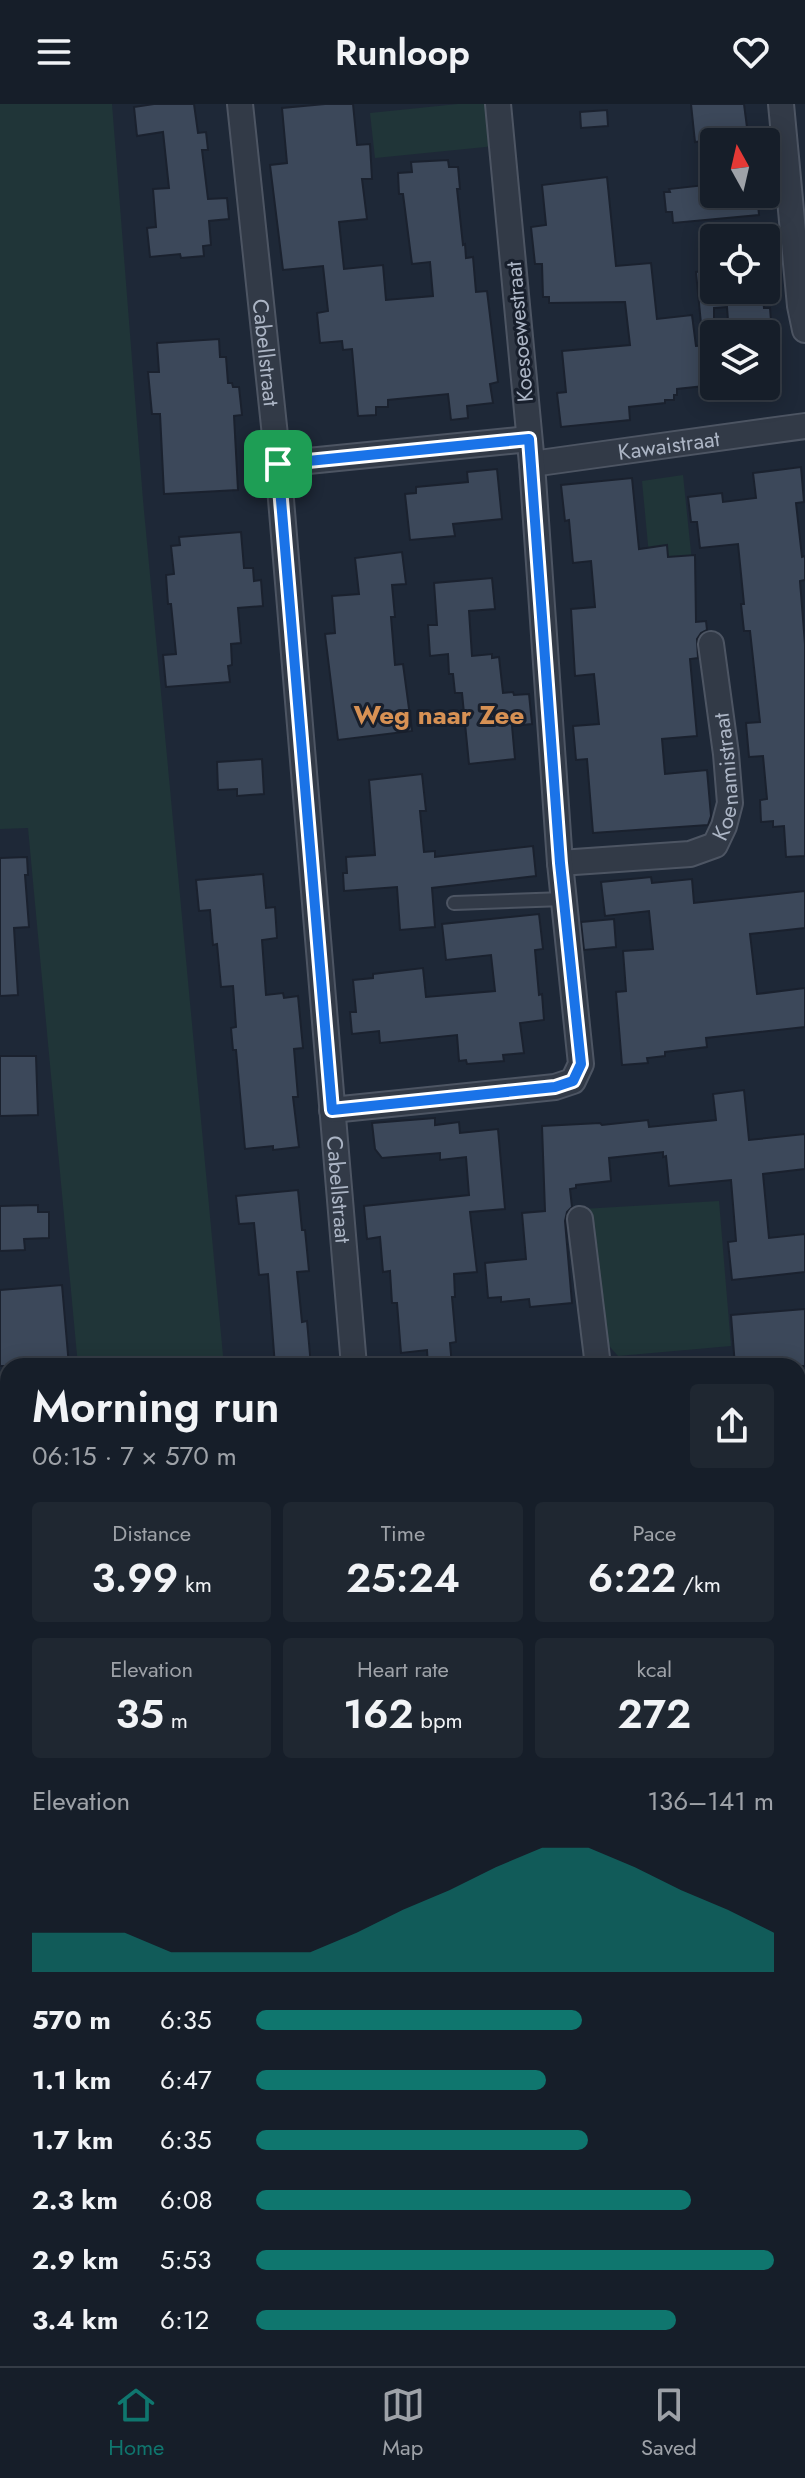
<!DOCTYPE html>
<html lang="en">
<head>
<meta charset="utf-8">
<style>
  :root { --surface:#161e29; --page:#1f2731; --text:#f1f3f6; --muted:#9ea2a8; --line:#353c46; --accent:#0f766e }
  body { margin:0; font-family:Jost,sans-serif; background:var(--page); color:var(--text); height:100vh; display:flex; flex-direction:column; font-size:30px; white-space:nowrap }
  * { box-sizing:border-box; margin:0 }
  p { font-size:26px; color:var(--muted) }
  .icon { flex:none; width:44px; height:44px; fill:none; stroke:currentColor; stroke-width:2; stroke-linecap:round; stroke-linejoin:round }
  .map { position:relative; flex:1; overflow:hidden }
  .drawer { position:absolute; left:0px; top:1254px; width:806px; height:1008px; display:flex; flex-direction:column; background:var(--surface); border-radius:24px 24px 0 0; box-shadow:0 4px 20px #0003,0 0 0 2px var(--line) }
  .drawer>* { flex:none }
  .needle { width:52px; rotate:352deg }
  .tools { position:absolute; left:700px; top:24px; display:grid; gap:16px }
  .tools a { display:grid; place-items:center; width:80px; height:80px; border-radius:8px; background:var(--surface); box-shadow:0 4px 20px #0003,0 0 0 2px var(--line); font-size:40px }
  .pin { position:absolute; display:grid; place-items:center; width:68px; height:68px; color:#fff; margin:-34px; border-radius:16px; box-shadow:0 4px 12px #0006 }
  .round { display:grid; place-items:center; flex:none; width:84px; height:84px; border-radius:8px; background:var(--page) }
  .headline { display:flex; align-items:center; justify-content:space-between; height:136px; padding:0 32px }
  h1 { font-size:44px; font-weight:600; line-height:60px }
  .stats { display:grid; grid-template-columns:repeat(3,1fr); gap:12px; height:136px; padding:8px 32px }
  .stats div { display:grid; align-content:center; border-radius:8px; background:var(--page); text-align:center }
  .stats b { font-size:40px; font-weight:600 }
  .stats small { font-size:22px; font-weight:400 }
  .stats p { font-size:22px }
  .chart { height:224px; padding:16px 32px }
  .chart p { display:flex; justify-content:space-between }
  .chart svg { width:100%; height:144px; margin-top:8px; fill:var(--accent); opacity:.7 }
  ul { padding:0 32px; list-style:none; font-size:26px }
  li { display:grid; grid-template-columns:128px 96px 1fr; align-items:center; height:60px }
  li i { height:20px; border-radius:10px; background:var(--accent) }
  header { display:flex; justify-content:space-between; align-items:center; height:104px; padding:0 32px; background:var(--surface); font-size:36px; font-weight:600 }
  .tabs { display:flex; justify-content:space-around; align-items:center; height:112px; border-top:2px solid var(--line); background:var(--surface); font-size:22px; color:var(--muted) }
  .tabs a { display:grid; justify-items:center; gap:4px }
  .tabs .selected { color:var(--accent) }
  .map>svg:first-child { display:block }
  .green { fill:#203538 }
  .building { fill:#3c485a; stroke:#1a212e; stroke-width:2 }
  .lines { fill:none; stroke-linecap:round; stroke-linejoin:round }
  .service-casing { stroke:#4d5563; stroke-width:16 }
  .minor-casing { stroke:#4d5563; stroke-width:28 }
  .primary-casing { stroke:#3c4351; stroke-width:42 }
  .service { stroke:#323a47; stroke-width:12 }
  .minor { stroke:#323a47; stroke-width:24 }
  .primary { stroke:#505968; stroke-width:38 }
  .route-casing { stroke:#fff; stroke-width:16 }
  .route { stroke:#1a73e8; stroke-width:10 }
  .labels { text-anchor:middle; stroke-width:6; stroke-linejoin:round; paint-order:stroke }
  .street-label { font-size:22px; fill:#acb5c5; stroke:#181f2c }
  .quarter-label { font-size:26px; font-weight:bold; fill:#d79154; stroke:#181f2c }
</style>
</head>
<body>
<header><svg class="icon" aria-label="menu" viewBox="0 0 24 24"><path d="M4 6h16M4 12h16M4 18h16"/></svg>Runloop<svg class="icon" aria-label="heart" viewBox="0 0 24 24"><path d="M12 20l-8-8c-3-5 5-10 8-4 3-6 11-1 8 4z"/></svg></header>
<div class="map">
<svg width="805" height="2262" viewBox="0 0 805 2262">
  <rect width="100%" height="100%" fill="#1e2837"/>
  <g class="green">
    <path d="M0,0H112L143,396L224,1262H78L28,724L0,725Z"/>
    <path d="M458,0H491L495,42L375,54L370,9Z"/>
    <path d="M683,371L692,458L650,462L642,377Z"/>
    <path d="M719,1097L731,1242L618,1252L598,1229L582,1105Z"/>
    <path d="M0,1533H8V1603L0,1604Z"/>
    <rect x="0" y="1681" width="8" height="70"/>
    <path d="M0,2112H4L8,2152V2254L17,2255L0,2257Z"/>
    <path d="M411,2254H541L542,2262H412Z"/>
  </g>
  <g class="building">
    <path d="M154,0H194L198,29L206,28L208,46H202L208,95L227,94L229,115L209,117L211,141L203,142L204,152L181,154L180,150L150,153L147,124L156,123L153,85L169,84L163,28L137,32L134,3Z"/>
    <path d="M325,0H353L357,41L370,40L372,75H362L367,115L339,118L344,165L383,161L386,196L433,192L430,158L412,160L403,90H399L398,69L412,68L411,58L448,56L449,63H458L460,85H457L463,141L465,140L466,154L473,153L476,188L487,187L498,278L490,280L493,299L467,302L468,314L451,316L448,290L388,296V303H376V311L358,312L352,245L343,246L342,237L320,239L317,209L328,207L323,162L283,166L270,61L287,59L282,4Z"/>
    <path d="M691,0H744L748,31L695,38Z"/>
    <path d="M607,6L608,22L581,24L580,8Z"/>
    <path d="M607,73L616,162L651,159L657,215L692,211L696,242L714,241V281L677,285V291H674V296H665V299L629,303L630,316L561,323L557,289L566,288L562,247L630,241L625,198L549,199V193H543L542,160H535L531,123L546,121L542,81Z"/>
    <path d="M714,80V90H757L759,111L673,119L672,108H666L664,88H670L669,85Z"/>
    <path d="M714,166V186H762L764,204H770L772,230H729L727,203L714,204V230H702L696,168Z"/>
    <path d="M219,235L220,253H226L228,279H232L233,283H239L242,311L234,312L238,386L164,390L160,310H152L148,268H159L157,239Z"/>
    <path d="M801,363L804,398L796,399L802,453L805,452V476L800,477L805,540V752L786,753L784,722L773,723V717L761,718L760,696L767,695L763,652L749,653L746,619L760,618L750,527H744L741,500H744L738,440L700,444L697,418H691L688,393L722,389L723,398L756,394L753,369Z"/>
    <path d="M497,365L502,415L453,420L455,432L410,436L405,390L416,389V383L468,378L467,368Z"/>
    <path d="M632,374L639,445L667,441L668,453L695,451L696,518L706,517L707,526L701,529L697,535L698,554L690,555L697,632L662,635L665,670L707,666L711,712L708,721L593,729L587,655L576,656L573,622L599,620L594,570L575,572L571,505L595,503L591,457L573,459L569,416L565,417L561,381Z"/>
    <path d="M241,428L244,464H253L254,477L261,476L263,502L238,504L241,539L231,540L232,561L228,562L230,578L166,583L163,551L176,550L171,500H168L166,471L174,470L171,442L180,441L179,433Z"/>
    <path d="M402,448L406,480L392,481L395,513H391L395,561L403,560L412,627L338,636L325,530L335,529L332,492L359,490L355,454Z"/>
    <path d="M492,474L495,505L469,507L472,552L492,550V554L499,553L503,589L513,588L514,591L529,590L532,620L512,622L515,655L469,660L462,589H455L453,570H449L448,550L430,552L428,521H437L434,479Z"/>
    <path d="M262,655L264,690L237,692V685L218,686L217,658Z"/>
    <path d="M422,670L426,707H420L424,748L435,747V753L533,742L536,772L432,784L435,823L400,826L397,783L344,787L343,769H347L346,753L375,751L369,676Z"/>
    <path d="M27,753L28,771H25L29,823L14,824L18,891L0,892V754Z"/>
    <path d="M263,770L266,804L275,803L277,834L262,836L266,891L283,889L284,894L298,892L303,944L294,945L298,993H293L299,1043L273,1046V1042L245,1045L236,946H233L231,924L236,923L233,882L221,883L217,840L213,841L210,806L199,807L196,776Z"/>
    <path d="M651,773L652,779L692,775L694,799L805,787V824L750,830L757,890L805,884V923L706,934L707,943L665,948V952L647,954L648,959L622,961L616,888L626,887L623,847L653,845L649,807L605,812L601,778Z"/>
    <path d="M539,810L543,845L535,846L539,891L542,890L544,916L520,919L524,949L503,951L504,957L467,960L466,956L459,957L457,931L380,939L379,927L352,930L350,908H356L353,876L373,874V870L423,864L426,893L495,887L491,851L446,856L442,820Z"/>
    <path d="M614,815L616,843L584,846L581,818Z"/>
    <path d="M0,952H36L38,1011L0,1012Z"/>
    <path d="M744,986L749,1036L805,1030V1065L763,1070L769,1134L805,1130V1168L732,1176L728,1138L736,1137L731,1076L669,1082L666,1052L663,1053V1048L609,1054L611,1077L576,1081V1084L570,1085L572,1103L567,1108L565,1117L572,1199L530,1203L529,1195L501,1198V1193L488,1194L485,1159L526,1155L522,1109L545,1107L542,1022L600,1019L602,1021L648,1016L649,1023L716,1016L713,990Z"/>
    <path d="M435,1014V1021L459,1018L460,1029L498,1025L505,1105L470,1108L477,1168L454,1170L455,1193H452L456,1238L450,1239L452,1262H428L427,1246L401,1249L397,1199H392L390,1167L383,1168L380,1133L367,1135L364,1102L469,1091L466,1053L440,1056V1049L382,1054L375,1045L372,1019Z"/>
    <path d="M298,1086L302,1126H305L309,1167L297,1168L302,1218L307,1217L311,1262H275L268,1170L259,1171L254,1119L239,1120L236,1092Z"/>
    <path d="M38,1101V1108H49V1134L24,1135L25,1146L0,1147V1102Z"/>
    <path d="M62,1181L69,1262H0V1186Z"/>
    <path d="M805,1205V1262H735L731,1211Z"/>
  </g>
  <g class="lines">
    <g class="service-casing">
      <path id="service" d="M454,799L564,795"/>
    </g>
    <g class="minor-casing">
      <g id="minor">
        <path id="s1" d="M240,0L278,360L354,1262"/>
        <path d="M781,0L800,202L805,226"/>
        <path d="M278,360L529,335"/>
        <path id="s2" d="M532,360L805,322"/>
        <path id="s3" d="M560,759L690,750L715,741L724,722L730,699L726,650L711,540"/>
        <path d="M332,1006L555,983L573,977L581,960L560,759L532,360L498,0"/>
        <path d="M580,1115L598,1262"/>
        <path d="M0,1923L8,2004"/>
        <path d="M798,1987L805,2076"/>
        <path d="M28,2254V2262"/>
        <path d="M267,2254L268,2262"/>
        <path d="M550,2254L551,2262"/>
      </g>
    </g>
    <g class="primary-casing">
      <g id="primary">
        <path d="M798,1415L805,1414"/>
        <path d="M0,1452H8"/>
      </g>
    </g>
    <use href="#service" class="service"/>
    <use href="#minor" class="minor"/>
    <use href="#primary" class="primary"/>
  </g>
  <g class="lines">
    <g class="route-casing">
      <path id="route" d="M529,335L560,759L581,960L573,977L555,983L332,1006L278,360Z"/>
    </g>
    <use href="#route" class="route"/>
  </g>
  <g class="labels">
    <g class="street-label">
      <text transform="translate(519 228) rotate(-95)" y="8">Koesoewestraat</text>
      <text dy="8" stroke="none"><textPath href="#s1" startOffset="250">Cabellstraat</textPath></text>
      <text dy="8" stroke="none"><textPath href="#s2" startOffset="138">Kawaistraat</textPath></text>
      <text dy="8" stroke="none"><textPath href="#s3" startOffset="228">Koenamistraat</textPath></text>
      <text dy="8" stroke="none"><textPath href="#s1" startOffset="1090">Cabellstraat</textPath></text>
    </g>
    <g class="quarter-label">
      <text x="439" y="620">Weg naar Zee</text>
    </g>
  </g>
</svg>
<div class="tools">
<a><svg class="needle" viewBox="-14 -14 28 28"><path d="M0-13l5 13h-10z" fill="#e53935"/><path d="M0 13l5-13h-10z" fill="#9ea2a8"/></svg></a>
<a><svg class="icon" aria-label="locate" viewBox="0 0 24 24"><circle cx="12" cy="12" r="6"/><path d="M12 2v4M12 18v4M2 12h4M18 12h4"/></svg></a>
<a><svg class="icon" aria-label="layers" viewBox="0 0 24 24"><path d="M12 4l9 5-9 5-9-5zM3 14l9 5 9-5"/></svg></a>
</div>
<div class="pin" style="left:278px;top:360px;background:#1e9e55"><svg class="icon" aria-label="arrive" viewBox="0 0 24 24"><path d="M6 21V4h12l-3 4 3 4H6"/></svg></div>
<section class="drawer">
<div class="headline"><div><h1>Morning run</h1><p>06:15 · 7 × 570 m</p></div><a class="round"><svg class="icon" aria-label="share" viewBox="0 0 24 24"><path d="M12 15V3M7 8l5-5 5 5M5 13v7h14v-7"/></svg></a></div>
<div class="stats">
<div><p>Distance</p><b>3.99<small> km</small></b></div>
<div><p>Time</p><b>25:24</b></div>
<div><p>Pace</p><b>6:22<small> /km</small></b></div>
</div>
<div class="stats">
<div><p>Elevation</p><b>35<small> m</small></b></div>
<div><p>Heart rate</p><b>162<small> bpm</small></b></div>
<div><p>kcal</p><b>272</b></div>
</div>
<div class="chart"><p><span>Elevation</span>136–141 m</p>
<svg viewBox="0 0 160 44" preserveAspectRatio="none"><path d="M0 44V32L10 32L20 32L30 38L40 38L50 38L60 38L70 32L80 25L90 19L100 12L110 6L120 6L130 12L140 19L150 25L160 32V44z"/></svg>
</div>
<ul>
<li><b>570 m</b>6:35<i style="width:63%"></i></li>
<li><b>1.1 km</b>6:47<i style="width:56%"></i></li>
<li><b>1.7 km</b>6:35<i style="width:64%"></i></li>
<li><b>2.3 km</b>6:08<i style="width:84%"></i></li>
<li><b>2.9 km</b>5:53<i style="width:100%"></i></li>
<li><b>3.4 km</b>6:12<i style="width:81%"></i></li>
</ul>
</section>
</div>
<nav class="tabs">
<a class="selected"><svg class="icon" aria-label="home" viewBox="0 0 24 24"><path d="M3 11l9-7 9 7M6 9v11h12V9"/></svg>Home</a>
<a><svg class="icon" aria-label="map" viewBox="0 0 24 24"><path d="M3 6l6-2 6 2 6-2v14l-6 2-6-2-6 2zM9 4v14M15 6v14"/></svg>Map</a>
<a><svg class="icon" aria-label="saved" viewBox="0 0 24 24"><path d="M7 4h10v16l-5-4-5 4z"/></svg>Saved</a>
</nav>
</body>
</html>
